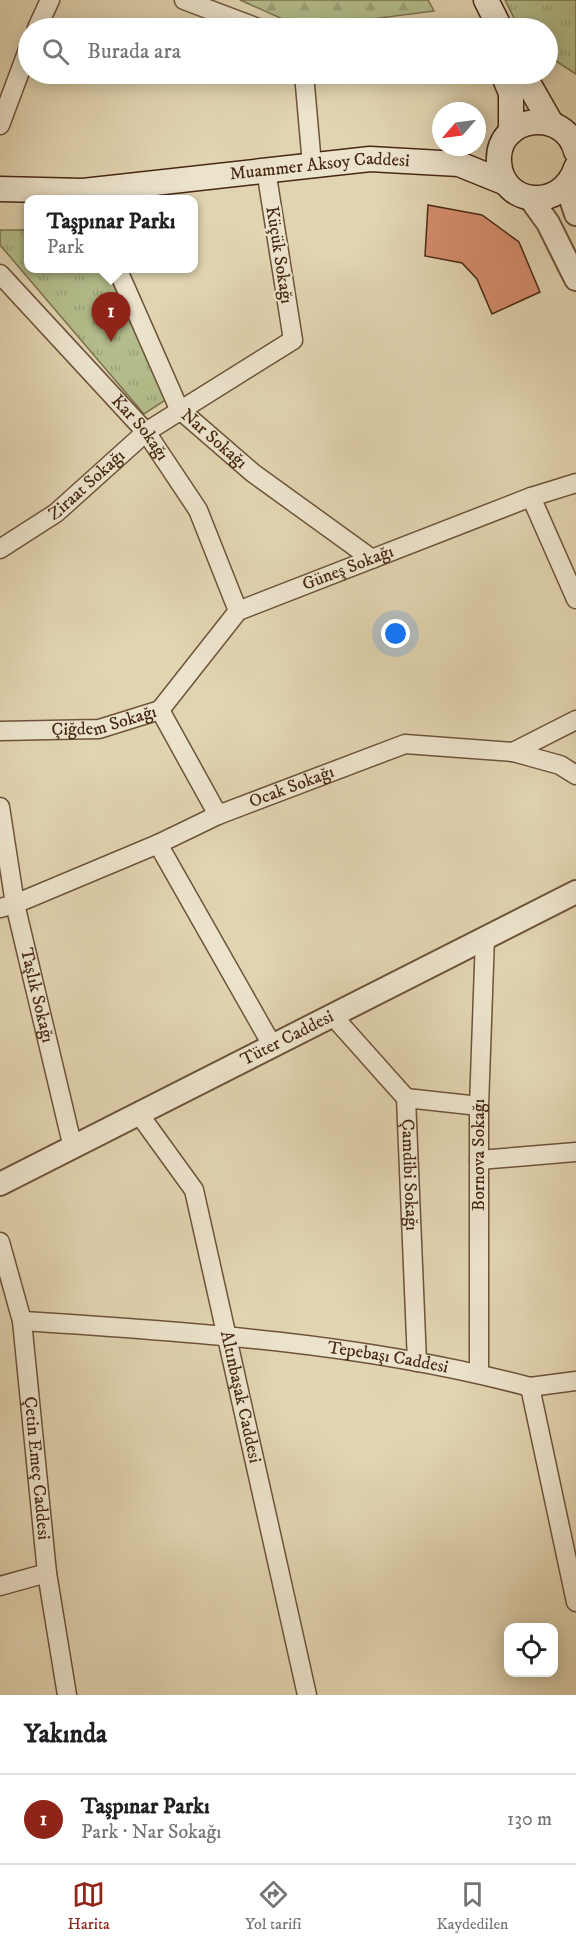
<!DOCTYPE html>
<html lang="tr">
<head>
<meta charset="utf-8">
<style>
	:root { --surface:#fff; --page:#f6f6f6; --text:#202124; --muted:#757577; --line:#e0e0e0; --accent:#8f2418 }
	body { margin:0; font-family:"IM FELL DW Pica",serif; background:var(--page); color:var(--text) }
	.controls { position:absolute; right:18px; bottom:18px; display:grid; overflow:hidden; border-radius:12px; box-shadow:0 3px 15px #0003 }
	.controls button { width:54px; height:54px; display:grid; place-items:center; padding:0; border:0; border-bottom:2px solid var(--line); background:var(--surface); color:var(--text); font:30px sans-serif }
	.compass { position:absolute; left:432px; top:102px; width:54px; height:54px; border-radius:50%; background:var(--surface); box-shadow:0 3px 15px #0003; rotate:242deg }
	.you { position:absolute; left:396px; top:634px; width:21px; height:21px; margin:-15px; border:4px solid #fff; border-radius:50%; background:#1a73e8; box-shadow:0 0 0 9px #1a73e833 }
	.badge { display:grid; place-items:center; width:39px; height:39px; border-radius:50%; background:var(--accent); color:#fff; font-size:20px; font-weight:700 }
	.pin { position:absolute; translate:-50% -50px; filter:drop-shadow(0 2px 3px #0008) }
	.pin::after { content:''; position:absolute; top:32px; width:21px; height:18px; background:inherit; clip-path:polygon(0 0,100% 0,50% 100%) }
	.popup { position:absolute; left:24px; top:195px; width:174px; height:78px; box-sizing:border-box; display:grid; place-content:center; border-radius:12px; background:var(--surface); filter:drop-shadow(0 2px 4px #0005); font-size:20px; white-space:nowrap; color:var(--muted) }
	.popup b { font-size:22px; color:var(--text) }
	.popup::after { content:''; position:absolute; left:50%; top:100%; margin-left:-12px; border:12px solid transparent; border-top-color:var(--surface) }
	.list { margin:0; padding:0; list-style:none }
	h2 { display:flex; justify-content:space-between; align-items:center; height:78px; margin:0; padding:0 24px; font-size:26px }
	h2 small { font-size:20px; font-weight:400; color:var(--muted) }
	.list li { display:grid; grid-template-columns:39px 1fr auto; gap:18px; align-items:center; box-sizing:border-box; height:90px; padding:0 24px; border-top:2px solid var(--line) }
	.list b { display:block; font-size:22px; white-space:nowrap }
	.list p { margin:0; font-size:20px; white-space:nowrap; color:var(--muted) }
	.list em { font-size:20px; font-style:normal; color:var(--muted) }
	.icon { flex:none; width:33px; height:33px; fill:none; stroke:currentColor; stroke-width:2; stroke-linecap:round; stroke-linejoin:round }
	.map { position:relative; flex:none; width:576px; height:1695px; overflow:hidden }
	.search { position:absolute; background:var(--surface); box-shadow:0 3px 15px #0003; left:18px; right:18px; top:18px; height:66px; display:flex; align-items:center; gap:15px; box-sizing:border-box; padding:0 21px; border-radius:33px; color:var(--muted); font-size:22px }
	.sheet { height:168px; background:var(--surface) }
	nav { display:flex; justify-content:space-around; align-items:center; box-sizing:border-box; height:84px; border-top:2px solid var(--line); background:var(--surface); font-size:16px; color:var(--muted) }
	nav a { display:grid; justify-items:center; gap:3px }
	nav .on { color:var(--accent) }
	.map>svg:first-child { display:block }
	.grass { fill:url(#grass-tufts); stroke:#7d724f; stroke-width:1.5 }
	.forest { fill:url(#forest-firs); stroke:#7d724f; stroke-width:1.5 }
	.building { fill:#d58c6c; stroke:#472813; stroke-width:1.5 }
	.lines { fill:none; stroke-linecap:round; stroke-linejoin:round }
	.minor-casing { stroke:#6e533a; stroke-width:21 }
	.tertiary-casing { stroke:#6e533a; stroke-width:26 }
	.secondary-casing { stroke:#472813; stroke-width:27 }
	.minor { stroke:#ece3cc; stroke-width:18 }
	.tertiary { stroke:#ece3cc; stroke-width:22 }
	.secondary { stroke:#ece3cc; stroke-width:24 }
	.labels { text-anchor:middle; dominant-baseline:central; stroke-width:4.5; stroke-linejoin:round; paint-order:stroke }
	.street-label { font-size:18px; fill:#472813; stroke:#ece3cc }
</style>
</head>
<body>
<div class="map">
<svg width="576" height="1695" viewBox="0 0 576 1695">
	<defs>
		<pattern id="grass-tufts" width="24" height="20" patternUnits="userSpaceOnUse" patternTransform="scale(1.5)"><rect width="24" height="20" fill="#b3bd8b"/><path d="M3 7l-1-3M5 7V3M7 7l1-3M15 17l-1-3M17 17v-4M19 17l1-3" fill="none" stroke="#9ba277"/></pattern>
		<pattern id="forest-firs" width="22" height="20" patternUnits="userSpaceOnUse" patternTransform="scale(1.5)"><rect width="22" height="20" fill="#b3bd8b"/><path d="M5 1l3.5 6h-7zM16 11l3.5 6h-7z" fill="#9ba277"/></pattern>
	</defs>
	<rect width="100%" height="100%" fill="#e1d4b0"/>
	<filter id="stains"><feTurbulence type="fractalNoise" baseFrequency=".00333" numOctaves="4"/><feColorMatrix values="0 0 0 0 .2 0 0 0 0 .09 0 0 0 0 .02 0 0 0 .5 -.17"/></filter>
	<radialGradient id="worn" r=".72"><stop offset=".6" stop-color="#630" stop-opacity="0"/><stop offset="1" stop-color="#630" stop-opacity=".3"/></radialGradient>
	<path class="grass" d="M505,0H576V74L548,56V28H519Z
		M0,230H28V268L106,269L167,399L144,414L0,245Z"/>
	<path class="forest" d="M240,0H428L434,11L303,28Z"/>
	<path class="building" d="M428,205L482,215L519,242L540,292L492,314L477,279L462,263L425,256Z"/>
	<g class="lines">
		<defs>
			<g id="minor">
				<path d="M184,0L258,28"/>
				<path d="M37,28L50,0"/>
				<path d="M304,74L312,165"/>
				<path d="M0,125L28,50"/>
				<path id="s1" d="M117,268L179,409L253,473L372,559"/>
				<path id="s2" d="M0,274L146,432L198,510L238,611"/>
				<path d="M531,497L576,599"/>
				<path id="s3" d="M0,549L56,513L146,432L293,340L266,170"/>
				<path id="s4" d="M160,710L238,611L531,497L576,483"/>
				<path id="s5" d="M0,731L99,729L160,710L218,815"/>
				<path d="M513,752L560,765L576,775"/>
				<path id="s6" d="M0,807L15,904L73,1148"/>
				<path d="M158,844L272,1045"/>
				<path id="s7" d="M0,908L15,904L158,844L218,815L405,744L513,752L576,720"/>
				<path id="s8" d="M332,1015L406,1098L417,1362"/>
				<path d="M406,1098L479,1106"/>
				<path id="s9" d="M139,1114L194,1190L307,1695"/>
				<path d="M479,1160L576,1152"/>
				<path id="s10" d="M0,1242L22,1321L47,1573L67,1695"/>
				<path id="s11" d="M22,1321C193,1332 365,1343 530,1387L576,1602"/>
				<path id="s12" d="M479,1373V1106L485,937"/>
				<path d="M530,1387L576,1381"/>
				<path d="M0,1586L47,1573"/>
			</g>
			<g id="tertiary">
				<path d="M567,187L576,214"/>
				<path d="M530,198L548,223L576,279"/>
				<path id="s13" d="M0,1184L576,892"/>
			</g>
			<g id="secondary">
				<path d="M486,0L500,28"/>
				<path d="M503,74L511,93V132"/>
				<path d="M523,74L551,123"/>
				<path d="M576,151C565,107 496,115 499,162C502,207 562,211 576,168"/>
				<path id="s14" d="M0,189L83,191L370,159L459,164L506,183"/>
			</g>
		</defs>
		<use href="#minor" class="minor-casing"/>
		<use href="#tertiary" class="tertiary-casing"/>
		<use href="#secondary" class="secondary-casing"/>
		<use href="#minor" class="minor"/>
		<use href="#tertiary" class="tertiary"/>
		<use href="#secondary" class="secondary"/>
	</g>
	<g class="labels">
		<g class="street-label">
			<text stroke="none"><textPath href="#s14" startOffset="321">Muammer Aksoy Caddesi</textPath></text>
			<text transform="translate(279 255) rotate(81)">Küçük Sokağı</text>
			<text stroke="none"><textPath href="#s2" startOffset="208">Kar Sokağı</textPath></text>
			<text stroke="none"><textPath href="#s1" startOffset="200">Nar Sokağı</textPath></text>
			<text stroke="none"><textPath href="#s3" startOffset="108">Ziraat Sokağı</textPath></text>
			<text stroke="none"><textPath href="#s4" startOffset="244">Güneş Sokağı</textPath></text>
			<text stroke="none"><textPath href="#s5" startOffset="105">Çiğdem Sokağı</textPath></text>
			<text stroke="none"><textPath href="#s7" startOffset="316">Ocak Sokağı</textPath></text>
			<text stroke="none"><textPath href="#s6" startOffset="192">Taşlık Sokağı</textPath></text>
			<text stroke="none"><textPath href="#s13" startOffset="322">Tüter Caddesi</textPath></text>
			<text stroke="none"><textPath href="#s12" startOffset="218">Bornova Sokağı</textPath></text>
			<text stroke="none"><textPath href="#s8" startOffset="188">Çamdibi Sokağı</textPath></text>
			<text stroke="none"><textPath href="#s11" startOffset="368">Tepebaşı Caddesi</textPath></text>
			<text stroke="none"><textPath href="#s9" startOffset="306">Altınbaşak Caddesi</textPath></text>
			<text stroke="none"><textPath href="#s10" startOffset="230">Çetin Emeç Caddesi</textPath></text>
		</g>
	</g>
	<rect width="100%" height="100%" filter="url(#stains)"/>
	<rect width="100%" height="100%" fill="url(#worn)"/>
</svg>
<div class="controls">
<button><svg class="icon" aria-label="locate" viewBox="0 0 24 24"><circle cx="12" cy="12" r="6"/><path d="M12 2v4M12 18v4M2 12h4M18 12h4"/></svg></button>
</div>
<svg class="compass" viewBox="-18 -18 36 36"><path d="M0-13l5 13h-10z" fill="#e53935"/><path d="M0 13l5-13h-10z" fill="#757577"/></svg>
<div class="you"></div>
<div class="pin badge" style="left:111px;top:342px">1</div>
<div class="popup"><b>Taşpınar Parkı</b>Park</div>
<div class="search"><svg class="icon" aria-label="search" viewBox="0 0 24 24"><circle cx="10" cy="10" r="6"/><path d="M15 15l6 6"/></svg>Burada ara</div>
</div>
<section class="sheet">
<h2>Yakında<small></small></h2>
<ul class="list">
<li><span class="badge">1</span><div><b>Taşpınar Parkı</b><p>Park · Nar Sokağı</p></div><em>130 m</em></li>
</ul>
</section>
<nav>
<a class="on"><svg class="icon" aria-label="map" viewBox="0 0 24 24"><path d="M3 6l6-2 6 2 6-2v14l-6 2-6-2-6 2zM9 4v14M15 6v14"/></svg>Harita</a>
<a><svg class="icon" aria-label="directions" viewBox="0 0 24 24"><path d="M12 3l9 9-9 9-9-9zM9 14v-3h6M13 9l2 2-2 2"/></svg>Yol tarifi</a>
<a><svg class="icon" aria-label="saved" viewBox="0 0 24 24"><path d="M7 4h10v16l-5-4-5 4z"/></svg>Kaydedilen</a>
</nav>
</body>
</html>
